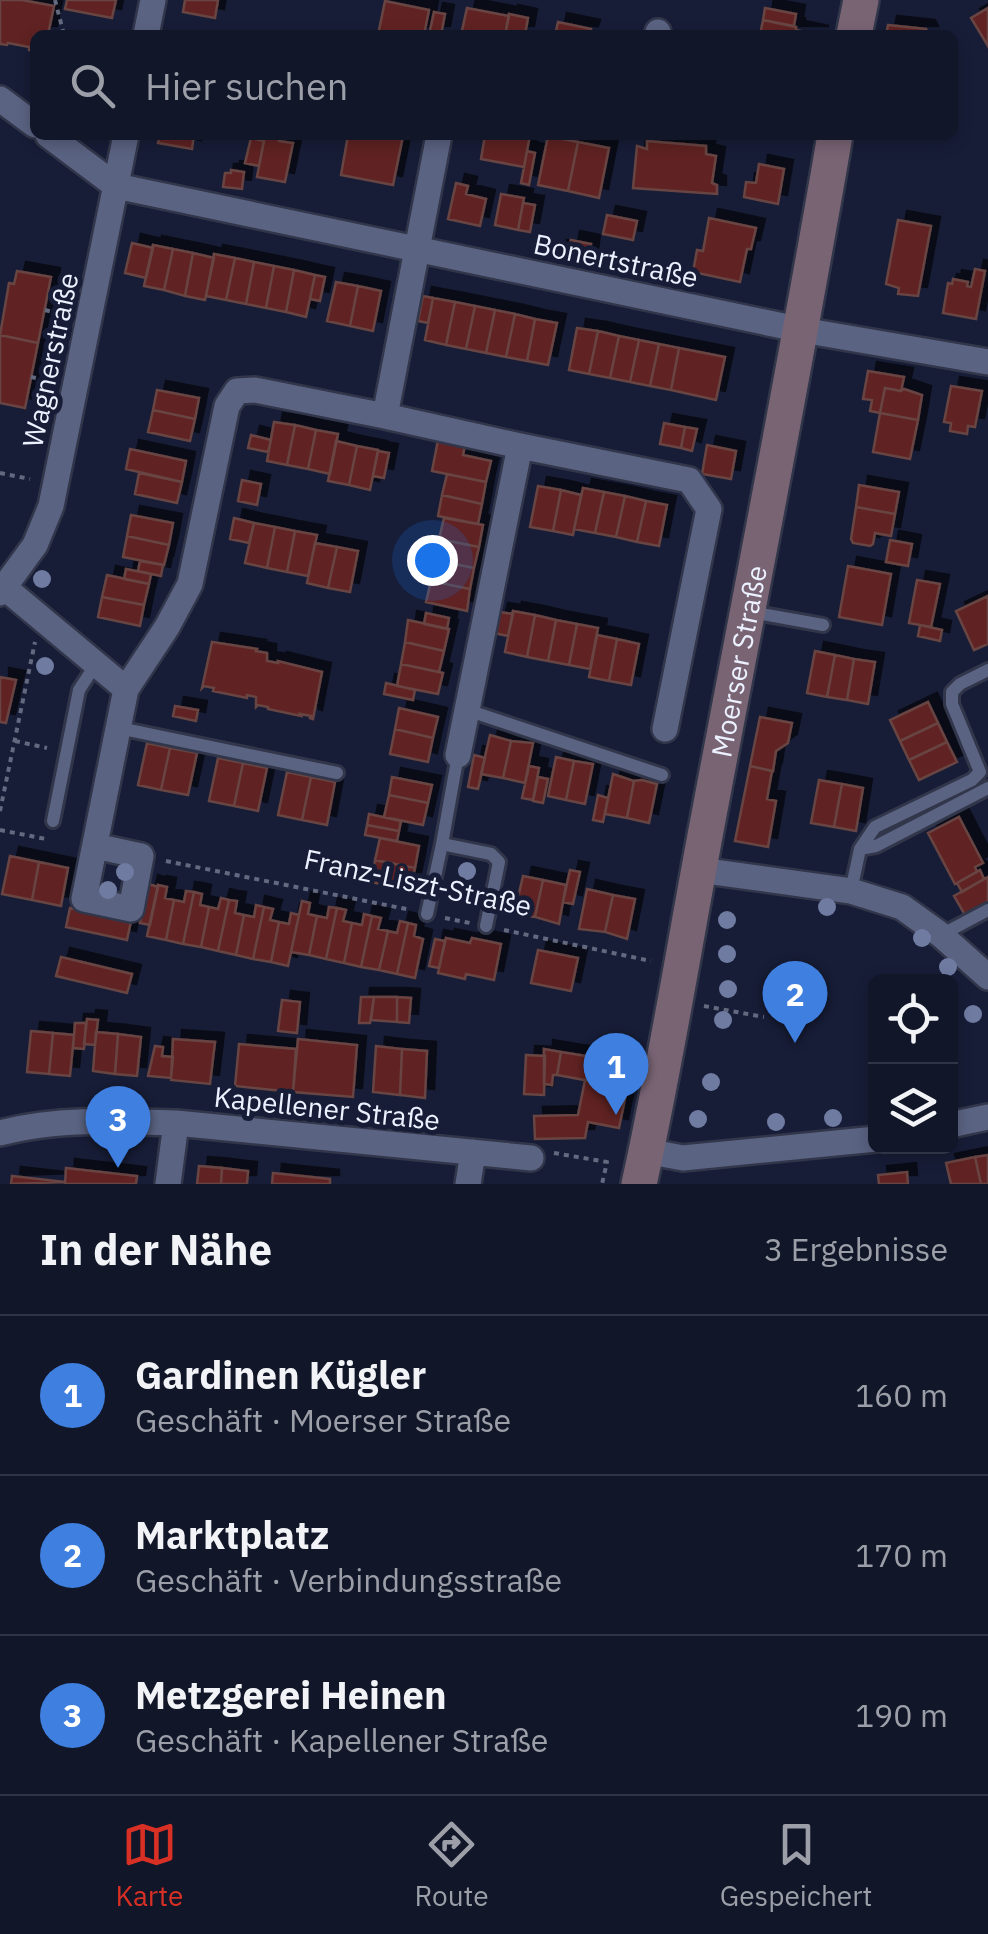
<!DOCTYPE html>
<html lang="de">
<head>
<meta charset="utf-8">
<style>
	:root { --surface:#111629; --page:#1e2335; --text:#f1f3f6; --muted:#9c9fa8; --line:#303546; --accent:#d93025 }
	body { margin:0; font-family:"IBM Plex Sans",sans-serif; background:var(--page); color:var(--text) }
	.controls { position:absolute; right:30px; bottom:30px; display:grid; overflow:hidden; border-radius:15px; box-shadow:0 5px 15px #0003 }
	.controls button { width:90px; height:90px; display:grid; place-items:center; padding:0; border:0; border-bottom:2px solid var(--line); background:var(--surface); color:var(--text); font:50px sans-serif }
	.you { position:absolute; left:432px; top:560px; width:35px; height:35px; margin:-25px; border:8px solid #fff; border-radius:50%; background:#1a73e8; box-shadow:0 0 0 15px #1a73e833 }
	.badge { display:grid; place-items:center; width:65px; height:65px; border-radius:50%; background:var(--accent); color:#fff; font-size:32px; font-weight:700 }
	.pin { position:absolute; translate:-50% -82px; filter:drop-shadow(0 2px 5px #0008) }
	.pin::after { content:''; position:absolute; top:52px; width:35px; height:30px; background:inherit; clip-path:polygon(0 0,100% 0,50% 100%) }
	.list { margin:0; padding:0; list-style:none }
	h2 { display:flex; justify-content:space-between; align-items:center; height:130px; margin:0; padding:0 40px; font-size:42px }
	h2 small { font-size:32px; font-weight:400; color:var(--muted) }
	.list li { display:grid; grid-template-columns:65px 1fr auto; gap:30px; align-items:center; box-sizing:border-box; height:160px; padding:0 40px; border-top:2px solid var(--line) }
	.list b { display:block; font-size:38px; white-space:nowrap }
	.list p { margin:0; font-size:32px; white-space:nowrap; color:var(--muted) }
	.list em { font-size:32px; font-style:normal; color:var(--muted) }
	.icon { flex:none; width:55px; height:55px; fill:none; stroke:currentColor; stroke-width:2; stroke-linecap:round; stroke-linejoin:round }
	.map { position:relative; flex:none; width:988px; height:1184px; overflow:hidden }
	.search { position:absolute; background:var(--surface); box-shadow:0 5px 15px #0003; left:30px; right:30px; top:30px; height:110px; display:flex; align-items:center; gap:25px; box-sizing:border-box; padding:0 35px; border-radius:15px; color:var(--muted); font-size:38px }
	.sheet { height:610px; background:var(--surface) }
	nav { display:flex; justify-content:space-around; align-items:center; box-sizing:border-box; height:140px; border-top:2px solid var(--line); background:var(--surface); font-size:28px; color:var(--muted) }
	nav a { display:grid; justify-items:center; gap:5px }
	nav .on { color:var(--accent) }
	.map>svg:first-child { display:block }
	.building { fill:#612423; stroke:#684442; stroke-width:2.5; filter:url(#shadow) }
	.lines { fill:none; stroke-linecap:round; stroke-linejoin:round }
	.lane-casing { stroke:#32364a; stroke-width:18 }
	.street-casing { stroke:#32364a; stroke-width:30 }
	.secondary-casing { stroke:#32364a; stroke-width:40 }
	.path { stroke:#63697f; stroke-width:4; stroke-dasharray:5 5; stroke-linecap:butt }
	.lane { stroke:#5a6382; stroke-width:12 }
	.street { stroke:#5a6382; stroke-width:25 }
	.secondary { stroke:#796474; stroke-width:35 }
	.tree { fill:#707ba2 }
	.labels { text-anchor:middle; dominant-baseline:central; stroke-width:10; stroke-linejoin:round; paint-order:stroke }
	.street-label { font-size:28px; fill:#ecf1ff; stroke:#171d37 }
</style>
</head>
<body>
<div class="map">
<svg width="988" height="1184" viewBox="0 0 988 1184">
	<defs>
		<filter id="shadow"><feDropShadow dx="9" dy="-9" stdDeviation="0" flood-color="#0009"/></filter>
	</defs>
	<rect width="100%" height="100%" fill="#171d37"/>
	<path class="building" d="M0,0H22L54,6L48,35H35V51L29,50V47L8,43L7,45L0,44Z
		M67,0H116L112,18L65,9Z
		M185,0H218L215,18L183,12Z
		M385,1L429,10L424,35H378Z
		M467,8L509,16L505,35H461Z
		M765,8L796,14L794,26L763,20Z
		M988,8V46L971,18Z
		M434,12L445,14L441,35H429Z
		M509,14L528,18L525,35H505Z
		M763,20L796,27V30L820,35H760Z
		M558,22L591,29L589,35H555Z
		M888,25L926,29L929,35H886Z
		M160,135H194L192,149L158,143Z
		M265,135H281L279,141L293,143L285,182L257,177Z
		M348,135L403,136L393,185L341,175Z
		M485,135H530L524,167L481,159Z
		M548,136L578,142L568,191L538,185Z
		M251,138L264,141L259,166L245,163Z
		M647,141L706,146V154L716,156L712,183L717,185V194L633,188L637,146L647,149Z
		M578,142L609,148L599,198L568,191Z
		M527,151L535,153L529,185L521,183Z
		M759,164L784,169L778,204L744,197L746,182L756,183Z
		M231,170L244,172L242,189L223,187L225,173H231Z
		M456,183L468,186L466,194L486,199L480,226L448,219Z
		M501,194L524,198L518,230L495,225Z
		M523,203L535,205L530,232L518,230Z
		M607,215L637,221L633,240L603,234Z
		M709,218L756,228L751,249H747L740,282L693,272L697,250L703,251Z
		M898,220L931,226L918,296L898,294L899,288L886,284Z
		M571,240L591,244L588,265L556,259L558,249L569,251Z
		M132,243L153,248L146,278L125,273Z
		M153,245L173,249L164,290L144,286Z
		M173,249L193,253L185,296L164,290Z
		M193,253L214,258L205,300L185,296Z
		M214,254L235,258L226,300L206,296Z
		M235,258L254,262L246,304L226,300Z
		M254,262L274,266L266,308L246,304Z
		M274,266L294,270L286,312L266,308Z
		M975,269L985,271L976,319L943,313L948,283L952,284L953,279L968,282L967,286L971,287Z
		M294,270L315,275L306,317L286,312Z
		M17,271L51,277L38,343L0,335L9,283L14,284Z
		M315,275L325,277L320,301L310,299Z
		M336,282L358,286L350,326L327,321Z
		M358,286L381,291L373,331L350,326Z
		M423,296L433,298L428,323L418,321Z
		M433,298L455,302L446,345L425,340Z
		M455,302L475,306L466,349L446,345Z
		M475,306L495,310L486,353L466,349Z
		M495,310L515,314L506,357L486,353Z
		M515,314L535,319L527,361L506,357Z
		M535,319L557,323L548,365L527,361Z
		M577,328L598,331L589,374L569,370Z
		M598,331L619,336L610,378L589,374Z
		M0,335L38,343L25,408L0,403Z
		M619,336L639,340L630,382L610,378Z
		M639,340L659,344L650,386L630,382Z
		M659,344L679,348L671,390L650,386Z
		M679,348L725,357L716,400L671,390Z
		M868,371L904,377L901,391L885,388L880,413L870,411L872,400L863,399Z
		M951,386L982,391L975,427L968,426L967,434L950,431L951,423L944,422Z
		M885,388L901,391L904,389L922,395L918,420L880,413Z
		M157,390L199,398L195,419L153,410Z
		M153,410L195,419L190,441L148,432Z
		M880,413L918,420L910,459L873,452Z
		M274,422L295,425L287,465L267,461Z
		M664,423L685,427L681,448L660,444Z
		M295,425L316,430L308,469L287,465Z
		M685,427L697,429L692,451L681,448Z
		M316,430L338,434L330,474L308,469Z
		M251,435L271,440L268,452L248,448Z
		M438,440L465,445L463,455L491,461L486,482L432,471Z
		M336,441L357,446L349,485L328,481Z
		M707,445L736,451L731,479L702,474Z
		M357,446L378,450L370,490L349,485Z
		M130,449L186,461L182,482L126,469Z
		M378,451L389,453L384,478L373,476Z
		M139,473L182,482L177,503L135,494Z
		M447,474L486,482L482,504L442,495Z
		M242,480L261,484L257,505L238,501Z
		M859,485L899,492L895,514L856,507Z
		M538,486L561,490L553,531L530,527Z
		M583,488L604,492L595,533L574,529Z
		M561,490L581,495L573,535L553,531Z
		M604,492L625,496L616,537L595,533Z
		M442,495L482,504L478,524L438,516Z
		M625,496L646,501L637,542L616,537Z
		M646,501L667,505L659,546L637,542Z
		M856,507L895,514L891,536L875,533L873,544L870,546L853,543L851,539Z
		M131,515L173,523L169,545L127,536Z
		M234,518L254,523L249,543L230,539Z
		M444,518L483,525L479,547L439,539Z
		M254,523L275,527L267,568L245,563Z
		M275,527L295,531L287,572L267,568Z
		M295,531L317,535L308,576L287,572Z
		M127,536L169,545L164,565L123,557Z
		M439,539L479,547L474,568L435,560Z
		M890,540L912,544L908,566L886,562Z
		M315,543L337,547L328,588L307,583Z
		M337,547L358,551L350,592L328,588Z
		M435,560L474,568L470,589L431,581Z
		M140,561L163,565L161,576L138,571Z
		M848,566L891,574L882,625L839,617Z
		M126,569L151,574L149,584L124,579Z
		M107,575L149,584L144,605L102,597Z
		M917,580L940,584L931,627L909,623Z
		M431,581L470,589L467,611L426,602Z
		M988,596V644L974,650L956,611Z
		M102,597L144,605L140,626L98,617Z
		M513,611L535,615L527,657L505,652Z
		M499,612L513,614L508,636L494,633Z
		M426,613L449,618L447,629L424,624Z
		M535,615L556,620L548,661L527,657Z
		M408,620L449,629L444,651L405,642Z
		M556,620L577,624L569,665L548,661Z
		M577,624L598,628L590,669L569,665Z
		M920,625L942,630L940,641L918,636Z
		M597,635L617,639L609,681L589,677Z
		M617,639L639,644L631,685L609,681Z
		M212,642L257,649L256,651L267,653V661L278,663V661L322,672L313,719L310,718L311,716L300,714L301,716L268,709V707L258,705L256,707V697L247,695V698L213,691L214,688L204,686L202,688Z
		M405,642L444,651L439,672L401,664Z
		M815,651L835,655L827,697L807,693Z
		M835,655L854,659L847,700L827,697Z
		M854,659L875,662L868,704L847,700Z
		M401,664L443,673L438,694L397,686Z
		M0,677L16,680L6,723L0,722Z
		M386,683L415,690L413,700L384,694Z
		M928,702L938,723L900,741L890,720Z
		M175,706L198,710L196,721L173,716Z
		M399,708L438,717L433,738L395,729Z
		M760,717L792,723L788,743L776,751L773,771L750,766Z
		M938,723L947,742L909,760L900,741Z
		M395,729L433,738L428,762L390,754Z
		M490,735L511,741L503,778L481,774Z
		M511,741L533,743L525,783L503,778Z
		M947,742L957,762L919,780L909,760Z
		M147,743L170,748L161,790L138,785Z
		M170,748L197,753L188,795L161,790Z
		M474,755L485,758L478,789L468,787Z
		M556,757L574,761L566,800L548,796Z
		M218,758L243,763L234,806L209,801Z
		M574,761L593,764L585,804L566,800Z
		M243,763L267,768L258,811L234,806Z
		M529,766L539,768L533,800L522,798Z
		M750,766L772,771L767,799L776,801L768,847L735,841Z
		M287,772L311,777L302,820L278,815Z
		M613,774L634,781L627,818L605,814Z
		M311,777L335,782L327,825L302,820Z
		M392,777L432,785L428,803L389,795Z
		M538,777L548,779L543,803L533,801Z
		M642,780L657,784L649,823L627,818L634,781Z
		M819,780L842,784L834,827L811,823Z
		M842,784L863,788L856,831L834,827Z
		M389,795L428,803L423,825L384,817Z
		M598,795L608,798L603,822L593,820Z
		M369,814L401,821L399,831L367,825Z
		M959,817L983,863L975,867L977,872L955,884L928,833Z
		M367,825L399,831L397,841L365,835Z
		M380,838L419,846L415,868L375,860Z
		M10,856L39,862L32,900L2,894Z
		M375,860L415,868L410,890L371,882Z
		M39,862L68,868L61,906L32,900Z
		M570,870L580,872L573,904L563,902Z
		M980,870L984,879L962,892L957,883Z
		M523,876L543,880L535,917L514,915Z
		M988,877V903L965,915L954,896Z
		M543,880L566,885L559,924L535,917Z
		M149,884L158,887L150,925L140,923Z
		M158,885L167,887L165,898L174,900L166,940L147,936Z
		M587,889L613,895L605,932L579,929Z
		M186,891L194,892L183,944L166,940L174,900L184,902Z
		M194,892L202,894L200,905L209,907L201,947L183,944Z
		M613,895L635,899L627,939L605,932Z
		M221,898L229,900L218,951L201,947L209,907L218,909Z
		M229,900L237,901L235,913L244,915L236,955L218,951Z
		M302,901L310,903L308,914L317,916L309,955L291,952Z
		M256,905L264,907L253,959L236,955L244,915L254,917Z
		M264,907L273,909L270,920L279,922L271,962L253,959Z
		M329,907L337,908L326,959L309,955L317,916L327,918Z
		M70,908L131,921L127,940L66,927Z
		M337,908L346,910L343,921L352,923L344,963L326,959Z
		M291,913L299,915L288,966L271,962L279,922L289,924Z
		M364,914L372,916L361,967L344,963L352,923L362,925Z
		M372,916L381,918L378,929L388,931L379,970L361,967Z
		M400,921L408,923L397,974L379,970L388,931L397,933Z
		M408,923L416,925L414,936L423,939L415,978L397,974Z
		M446,938L470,943L472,938L501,944L494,980L466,974L465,979L438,973Z
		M435,939L445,941L439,968L429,966Z
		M538,950L578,958L571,991L531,983Z
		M61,957L132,974L127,993L56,976Z
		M361,997H374L370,1023H359Z
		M374,997H397V1022L371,1020Z
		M397,997L411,998L409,1023L397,1022Z
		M282,1000L300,1002L297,1033L278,1031Z
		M87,1019L98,1020L95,1045L84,1044Z
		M75,1023H86L84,1049L73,1048Z
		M31,1031L53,1033L49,1074L27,1072Z
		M96,1032L118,1034L115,1074L93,1071Z
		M53,1033L74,1035L70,1076L49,1074Z
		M118,1034L141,1037L137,1076L115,1074Z
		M173,1039L215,1042L210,1084L171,1080Z
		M298,1039L357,1045L353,1097L293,1092Z
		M239,1044L296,1049L293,1092L235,1086Z
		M155,1046L163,1047L162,1056L173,1057L171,1078L148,1076Z
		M376,1046L402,1049L400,1095L373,1092Z
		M402,1049L427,1051L425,1098L400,1095Z
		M544,1049L561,1052L557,1075H553L552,1085L544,1084Z
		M561,1052L599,1058L595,1082L557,1075Z
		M526,1055L545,1056L544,1095L524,1094Z
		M599,1058L622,1062L619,1082L628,1084L619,1128L588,1122L585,1138L535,1139L534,1116L578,1115L585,1080L595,1082Z
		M988,1155V1184H981L975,1157Z
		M975,1157L981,1184H951L946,1163Z
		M199,1166L222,1168L221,1184H197Z
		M66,1168L137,1176L136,1184H65Z
		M222,1168L248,1171L247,1184H221Z
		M907,1172L908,1184H879L878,1175Z
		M273,1173L330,1179V1184H272Z
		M12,1176L65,1182L11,1184Z"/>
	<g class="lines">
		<defs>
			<path id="lane" d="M751,612L823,625
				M467,710L662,775
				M119,728L337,773
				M458,755L442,844L491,854L499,862L486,926
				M53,821L79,690L96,664
				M860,849L876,846L988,788
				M851,891L860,849L875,827L972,780L980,772L952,704V692L960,684L988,670
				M427,914L442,844
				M941,935L988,910"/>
			<path id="street" d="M146,35L153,0
				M658,35V32
				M0,99L35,125
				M48,135L116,186L802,330L988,362
				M385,416L520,446L689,480L709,509L665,729
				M5,588L126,689L84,899L131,909L141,856L95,846
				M0,593L35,545L51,506L126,135
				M126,689L167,627L190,584L227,406L237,391L255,390L385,416L439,135
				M458,755L520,446
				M699,870L851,891L902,907L941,935L988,977
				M950,1125L988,1117
				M0,1133C56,1118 118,1121 176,1123L531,1158
				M646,1151L683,1158L876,1139
				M168,1184L176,1123
				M468,1184L473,1152"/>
			<g id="secondary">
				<path d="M854,35L861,0"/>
				<path id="s1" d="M639,1184C666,1063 685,941 708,820C751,591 796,364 835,135"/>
			</g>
		</defs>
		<use href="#lane" class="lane-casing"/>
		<use href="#street" class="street-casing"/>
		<use href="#secondary" class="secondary-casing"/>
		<path class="path" d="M55,0L64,35
			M45,310L64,315
			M31,377L51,381
			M0,473L30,479
			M15,741L47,748
			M0,811L35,642
			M0,830L46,839
			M166,861L411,910
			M445,918L470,923
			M504,930L651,961
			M704,1006L764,1017
			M554,1153L607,1162L602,1184"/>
		<use href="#lane" class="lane"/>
		<use href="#street" class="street"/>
		<use href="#secondary" class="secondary"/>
	</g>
	<g class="tree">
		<circle cx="42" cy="579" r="9"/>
		<circle cx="45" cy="666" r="9"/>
		<circle cx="467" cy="871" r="9"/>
		<circle cx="125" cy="872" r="9"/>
		<circle cx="108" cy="890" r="9"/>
		<circle cx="462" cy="891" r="9"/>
		<circle cx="827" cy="907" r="9"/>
		<circle cx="727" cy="920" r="9"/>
		<circle cx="922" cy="938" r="9"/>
		<circle cx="727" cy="954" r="9"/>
		<circle cx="948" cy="967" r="9"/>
		<circle cx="728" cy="989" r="9"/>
		<circle cx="973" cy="1014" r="9"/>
		<circle cx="723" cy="1020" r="9"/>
		<circle cx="711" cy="1082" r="9"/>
		<circle cx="833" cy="1118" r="9"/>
		<circle cx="698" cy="1119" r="9"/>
		<circle cx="776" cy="1122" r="9"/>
	</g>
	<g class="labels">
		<g class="street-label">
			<text transform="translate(616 260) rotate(12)">Bonertstraße</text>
			<text transform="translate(50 360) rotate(-78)">Wagnerstraße</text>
			<text stroke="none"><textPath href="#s1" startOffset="532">Moerser Straße</textPath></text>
			<text transform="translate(418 882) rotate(12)">Franz-Liszt-Straße</text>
			<text transform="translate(327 1108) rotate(6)">Kapellener Straße</text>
		</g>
	</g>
</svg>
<div class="controls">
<button><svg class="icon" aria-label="locate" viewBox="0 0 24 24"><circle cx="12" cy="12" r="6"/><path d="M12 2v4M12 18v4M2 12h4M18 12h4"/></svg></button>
<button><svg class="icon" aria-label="layers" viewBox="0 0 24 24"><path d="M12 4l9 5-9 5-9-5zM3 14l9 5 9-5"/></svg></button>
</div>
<div class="you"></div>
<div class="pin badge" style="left:616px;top:1115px;background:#3f7fe0">1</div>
<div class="pin badge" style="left:795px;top:1043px;background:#3f7fe0">2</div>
<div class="pin badge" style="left:118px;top:1168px;background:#3f7fe0">3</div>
<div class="search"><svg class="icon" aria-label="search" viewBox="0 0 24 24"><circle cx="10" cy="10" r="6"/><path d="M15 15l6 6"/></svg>Hier suchen</div>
</div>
<section class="sheet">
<h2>In der Nähe<small>3 Ergebnisse</small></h2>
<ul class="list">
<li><span class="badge" style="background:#3f7fe0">1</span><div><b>Gardinen Kügler</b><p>Geschäft · Moerser Straße</p></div><em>160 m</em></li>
<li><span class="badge" style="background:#3f7fe0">2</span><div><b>Marktplatz</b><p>Geschäft · Verbindungsstraße</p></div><em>170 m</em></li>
<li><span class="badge" style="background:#3f7fe0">3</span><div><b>Metzgerei Heinen</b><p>Geschäft · Kapellener Straße</p></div><em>190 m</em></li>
</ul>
</section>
<nav>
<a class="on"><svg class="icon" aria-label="map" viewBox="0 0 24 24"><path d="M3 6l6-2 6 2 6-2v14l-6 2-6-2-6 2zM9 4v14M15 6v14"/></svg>Karte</a>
<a><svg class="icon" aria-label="directions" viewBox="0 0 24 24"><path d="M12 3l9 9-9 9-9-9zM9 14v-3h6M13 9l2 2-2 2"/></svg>Route</a>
<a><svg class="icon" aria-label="saved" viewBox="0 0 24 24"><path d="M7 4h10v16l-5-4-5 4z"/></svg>Gespeichert</a>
</nav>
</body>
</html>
